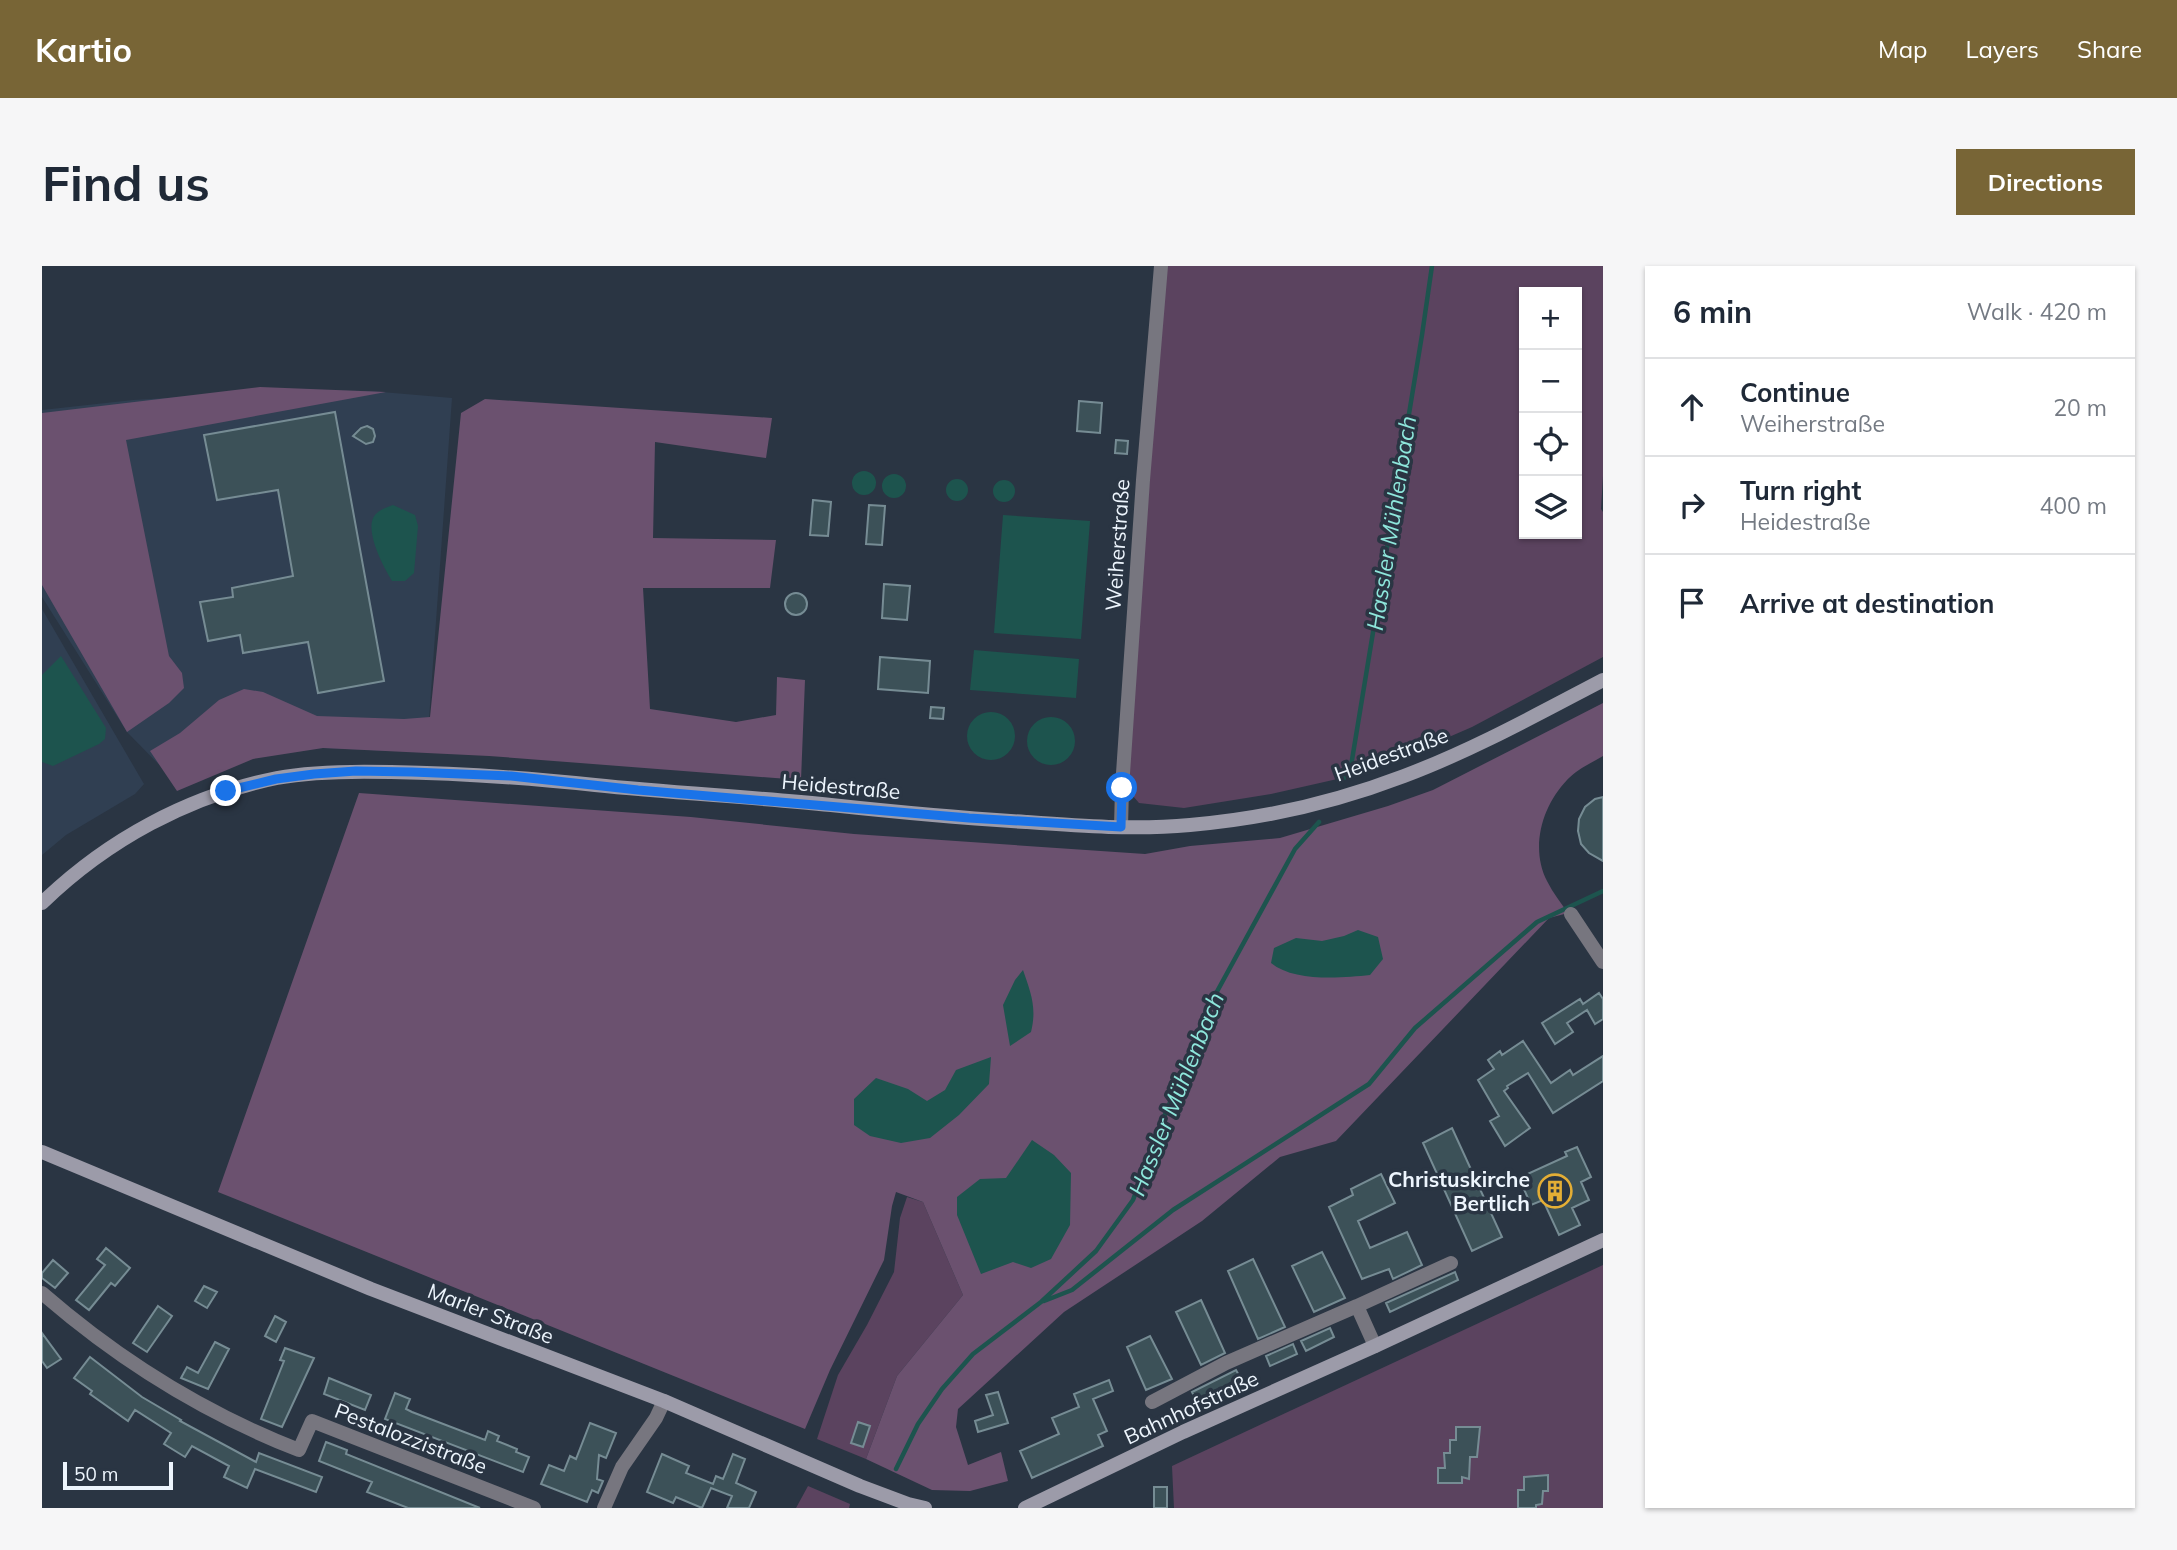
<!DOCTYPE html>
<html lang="en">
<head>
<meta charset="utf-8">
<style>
	:root { --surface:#fff; --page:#f6f6f7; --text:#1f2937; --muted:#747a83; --line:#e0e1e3; --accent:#786536 }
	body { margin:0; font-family:Mulish,sans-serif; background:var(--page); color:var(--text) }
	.controls { position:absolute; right:21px; top:21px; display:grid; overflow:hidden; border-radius:0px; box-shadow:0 2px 5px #0004 }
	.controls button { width:63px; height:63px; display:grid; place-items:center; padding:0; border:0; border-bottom:2px solid var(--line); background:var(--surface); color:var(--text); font:35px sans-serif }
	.scale { position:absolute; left:21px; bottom:18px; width:110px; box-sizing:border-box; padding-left:7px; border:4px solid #edf5fd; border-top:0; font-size:19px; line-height:24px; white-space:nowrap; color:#edf5fd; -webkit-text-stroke:5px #2a3543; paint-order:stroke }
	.stop { position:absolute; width:21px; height:21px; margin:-16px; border:5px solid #1a73e8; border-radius:50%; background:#fff }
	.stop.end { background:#1a73e8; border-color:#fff; box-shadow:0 2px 7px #0008 }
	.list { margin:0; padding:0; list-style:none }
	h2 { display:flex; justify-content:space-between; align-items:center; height:91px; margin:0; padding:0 28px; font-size:30px }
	h2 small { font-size:23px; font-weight:400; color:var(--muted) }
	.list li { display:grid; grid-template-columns:46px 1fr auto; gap:21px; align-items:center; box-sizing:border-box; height:98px; padding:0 28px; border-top:2px solid var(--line) }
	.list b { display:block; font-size:26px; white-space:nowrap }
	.list p { margin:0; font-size:23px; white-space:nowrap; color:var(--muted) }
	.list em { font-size:23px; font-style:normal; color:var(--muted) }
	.icon { flex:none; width:38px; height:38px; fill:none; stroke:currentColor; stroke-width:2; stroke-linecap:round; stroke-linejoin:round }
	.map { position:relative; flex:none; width:1561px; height:1242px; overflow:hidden; border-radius:0px }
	header { display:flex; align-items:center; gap:42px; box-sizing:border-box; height:98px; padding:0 35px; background:var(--accent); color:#fff }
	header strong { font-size:33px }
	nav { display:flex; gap:38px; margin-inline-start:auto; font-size:24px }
	.intro { display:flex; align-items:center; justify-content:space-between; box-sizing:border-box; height:168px; padding:0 42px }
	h1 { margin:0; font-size:49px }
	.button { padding:18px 32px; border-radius:0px; background:var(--accent); color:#fff; font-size:24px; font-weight:700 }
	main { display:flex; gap:42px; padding:0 42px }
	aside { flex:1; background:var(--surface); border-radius:0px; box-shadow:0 2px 5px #0004 }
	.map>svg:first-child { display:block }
	.built { fill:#303f52 }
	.green { fill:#5b435f; fill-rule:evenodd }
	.forest { fill:#6b516f }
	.water { fill:#1d544e }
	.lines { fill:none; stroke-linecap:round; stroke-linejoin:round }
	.stream { stroke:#1d544e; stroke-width:4.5 }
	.building { fill:#3c5158; stroke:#768c94; stroke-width:2 }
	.street { stroke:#77767f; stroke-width:14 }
	.secondary { stroke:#9c9ba9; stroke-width:14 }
	.route { stroke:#1a73e8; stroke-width:9 }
	.labels { text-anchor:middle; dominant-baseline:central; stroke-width:7; stroke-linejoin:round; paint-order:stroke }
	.street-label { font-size:21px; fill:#edf5fd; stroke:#2a3543 }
	.poi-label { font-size:21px; font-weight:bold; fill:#edf5fd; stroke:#2a3543; text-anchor:end }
	.water-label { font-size:23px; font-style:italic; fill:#8ee7dc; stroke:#2a3543 }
</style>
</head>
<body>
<header>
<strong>Kartio</strong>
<nav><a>Map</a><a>Layers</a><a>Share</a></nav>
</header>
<div class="intro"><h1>Find us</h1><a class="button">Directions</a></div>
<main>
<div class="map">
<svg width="1561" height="1242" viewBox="0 0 1561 1242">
	<rect width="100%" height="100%" fill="#2a3543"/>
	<path class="built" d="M258,124L328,125L410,132L385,481L347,485L281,482L209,489L135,517L85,466L0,331V144L91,134Z
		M0,343L102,518L93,528L24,569L0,589Z"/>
	<path class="green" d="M1123,0H1561V210L1559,243L1561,246V391L1430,461L1338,501L1291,514L1229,528L1142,542L1097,537L1085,523ZM1482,26H1535V268H1482Z
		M865,931L881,936L921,1029L855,1110L824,1193L775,1173L796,1109L825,1059L852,1006L858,952Z
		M1561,999V1242H1132L1130,1200Z
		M766,1220L808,1238L807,1242H754Z"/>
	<path class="forest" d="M218,121L344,126L84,174L127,390L140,407L142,422L127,437L85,466L0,319V147Z
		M443,133L730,152L724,192L613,176L611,272L734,274L728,322H601L608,443L694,456L734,449L735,411L763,414L759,514L447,490L281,482L211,493L135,525L108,485L138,467L177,434L202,423L221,426L275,450L362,453L388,451L419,147Z
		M1561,437V490C1549,497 1534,504 1525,514C1500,540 1488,582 1505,615C1511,627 1519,637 1526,647L1507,652L1294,875L1238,891L1160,955L1022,1046L916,1143L914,1161L926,1199L959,1186L966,1215L928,1225L890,1224L824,1193L855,1110L921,1029L881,936L854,926L850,940L842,994L788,1104L763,1163L176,926L317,527L649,551L812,568L1103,588L1148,580L1238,572L1346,540L1391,524Z"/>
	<path class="water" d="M810 217a12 12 0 1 1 24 0a12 12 0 1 1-24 0Z
		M840 220a12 12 0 1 1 24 0a12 12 0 1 1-24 0Z
		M904 224a11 11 0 1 1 22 0a11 11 0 1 1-22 0Z
		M951 225a11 11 0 1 1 22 0a11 11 0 1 1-22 0Z
		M351,239L373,249L376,260L372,307L363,315H350C342,302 319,260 335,247C339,243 346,241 351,239Z
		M961,249L1048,255L1039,373L952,367Z
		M932,384L1037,393L1034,432L928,424Z
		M19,390L64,462L63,473L57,478L11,500L0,496V409Z
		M925 470a24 24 0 1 1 48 0a24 24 0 1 1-48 0Z
		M985 475a24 24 0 1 1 48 0a24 24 0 1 1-48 0Z
		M1316,664L1336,671L1341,693L1328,709C1299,712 1252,716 1229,697L1232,682L1254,672L1280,675L1302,670Z
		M981,704C989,727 995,742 989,766L968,780L961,739L973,714Z
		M949,791L947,818L917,849L888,872L859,877L828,870L812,859V833L834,812L866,823L885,835L903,824L914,804Z
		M990,874L1012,889L1029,907L1028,959L1009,993L989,1002L971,996L939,1008L915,949V931L938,913L964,912Z"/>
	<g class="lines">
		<path class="stream" d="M1302,512L1309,500L1380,69L1390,0
			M1002,1035L1030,1024L1131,944L1327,818L1373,762L1495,656L1561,625
			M854,1203L876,1158L900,1123L931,1088L999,1036L1054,985L1091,934L1116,866L1166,742L1253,583L1277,556"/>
	</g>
	<path class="building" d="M1037,135L1060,137L1058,167L1035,165Z
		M293,146L342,415L276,427L266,376L201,387L198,369L166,375L158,336L191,331L190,322L251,310L236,224L175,234L162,169Z
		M325,160L331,163L333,170L331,176L324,178L311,170L319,162Z
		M1074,174L1086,175L1085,188L1073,187Z
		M771,234L789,236L786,270L768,269Z
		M827,239L843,240L840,279L824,278Z
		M842,318L868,320L865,354L840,352Z
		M743 338a11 11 0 1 1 22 0a11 11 0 1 1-22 0Z
		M838,391L888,395L886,427L836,423Z
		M889,441L902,442L901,453L888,452Z
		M1561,531V595L1547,587L1539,578L1536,565L1537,553L1543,541L1553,533Z
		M1557,727L1561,733V753L1553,758L1545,744L1525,757L1531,766L1513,778L1500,757L1538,733L1541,738Z
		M1481,775L1509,817L1528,804L1531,809L1561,790V815L1511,847L1486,807L1465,820L1466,822L1462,825L1488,862L1463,880L1448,855L1457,850L1436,814L1452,803L1446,794L1458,785L1460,789Z
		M1410,862L1460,971L1430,985L1381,877Z
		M1535,881L1549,911L1539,916L1547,934L1530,942L1538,959L1517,969L1501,934L1489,939L1477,912L1525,890L1523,886Z
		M1339,908L1353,937L1316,955L1328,982L1365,966L1380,999L1351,1013L1347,1003L1320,1013L1287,941L1311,929L1309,923Z
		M64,982L88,1002L73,1020L69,1017L47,1044L34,1034L63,999L55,993Z
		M1280,986L1303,1032L1272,1046L1250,1000Z
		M1211,993L1243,1061L1216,1073L1186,1005Z
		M11,994L26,1007L13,1022L0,1012V1007Z
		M1413,1006L1416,1014L1348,1046L1344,1037Z
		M162,1020L175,1026L165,1042L153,1035Z
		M1159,1034L1183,1087L1159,1099L1134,1046Z
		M116,1040L130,1050L105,1086L91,1077Z
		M233,1050L244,1056L234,1076L223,1070Z
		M1288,1062L1292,1071L1264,1085L1259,1075Z
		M0,1067L19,1093L5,1102L0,1095Z
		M1108,1070L1130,1113L1104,1124L1085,1081Z
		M173,1076L187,1083L166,1123L139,1112L145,1101L156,1107Z
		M1251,1078L1255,1088L1228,1100L1224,1090Z
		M243,1082L272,1092L240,1161L219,1153L242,1095L238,1094Z
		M48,1091L100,1131L139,1154L138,1155L214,1196L217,1187L280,1211L274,1226L213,1203L205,1222L182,1211L187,1200L150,1180L143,1191L122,1178L129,1167L93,1144L86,1155L48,1128L50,1125L32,1112Z
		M1194,1104L1200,1115L1155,1136L1150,1126Z
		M287,1112L329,1129L323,1144L282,1128Z
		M1067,1114L1071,1125L1051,1133L1065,1165L1056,1169L1061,1180L990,1212L978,1185L1017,1168L1010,1152L1037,1141L1032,1128Z
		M956,1126L966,1157L936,1166L933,1155L951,1149L944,1129Z
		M353,1127L368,1133L364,1143L370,1146L443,1174L446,1165L457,1170L455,1175L475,1183L474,1186L487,1191L481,1206L343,1153Z
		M816,1156L828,1160L821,1181L809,1177Z
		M548,1157L574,1167L564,1192L557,1189L555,1213L561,1215L556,1227L550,1224L545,1236L499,1218L507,1199L522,1205L528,1190L534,1193Z
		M1414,1161H1438L1435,1191H1428L1427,1213L1420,1211V1217H1396V1202H1403L1402,1187H1408V1174H1414Z
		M284,1176L305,1184L304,1188L438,1242H366L325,1226L330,1216L277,1195Z
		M620,1188L647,1200L644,1207L671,1218L674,1210L681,1213L691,1188L703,1193L694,1217L714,1226L707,1242H685L690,1230L669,1222L660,1242L634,1231L631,1237L605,1226Z
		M1506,1209V1225H1501L1500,1238L1494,1239V1242H1476V1224H1482V1211Z
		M1112,1221H1125V1242H1112Z"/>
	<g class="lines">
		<path class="street" d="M1079,561L1080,522L1101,214L1119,0
			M1529,648L1561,696
			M0,1027C77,1094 162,1147 257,1184L270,1155L492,1242
			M1333,1080L1315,1040L1409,997
			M1110,1136L1184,1097L1315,1040
			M562,1242L580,1201L614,1152L622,1135"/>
		<path class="secondary" d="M0,637C65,574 146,530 235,512C272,505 311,505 349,506C417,507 485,512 553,519C631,527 710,531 789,539C854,546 919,552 984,556C1039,560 1093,564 1148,559C1220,553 1294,536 1362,510C1431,484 1496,448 1561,414
			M0,886L329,1023L622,1135L818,1220L866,1238L883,1242
			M983,1242L1141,1166L1333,1080L1561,974"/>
	</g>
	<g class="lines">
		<path class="route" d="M184,525L234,513L272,508L314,505L370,506L469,510L596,524L927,552L1079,561L1080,522"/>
	</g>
	<defs>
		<symbol id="building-ring" viewBox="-11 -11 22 22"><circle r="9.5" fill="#2a3543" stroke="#e4ae35" stroke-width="1.5"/><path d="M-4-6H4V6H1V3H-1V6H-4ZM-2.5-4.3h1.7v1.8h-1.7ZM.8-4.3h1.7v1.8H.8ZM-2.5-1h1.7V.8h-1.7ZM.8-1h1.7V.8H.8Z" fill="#e4ae35"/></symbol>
	</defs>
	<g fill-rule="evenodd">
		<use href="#building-ring" x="1494" y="906" width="38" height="38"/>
	</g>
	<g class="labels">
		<g class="street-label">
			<text transform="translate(1075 279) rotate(-86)">Weiherstraße</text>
			<text transform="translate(1349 488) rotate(-20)">Heidestraße</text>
			<text transform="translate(799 520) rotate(5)">Heidestraße</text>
			<text transform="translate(449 1047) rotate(21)">Marler Straße</text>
			<text transform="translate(1149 1141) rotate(-25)">Bahnhofstraße</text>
			<text transform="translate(369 1172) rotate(21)">Pestalozzistraße</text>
		</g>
		<g class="poi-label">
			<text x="1488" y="913">Christuskirche<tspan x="1488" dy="24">Bertlich</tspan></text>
		</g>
		<g class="water-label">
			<text transform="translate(1349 257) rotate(-81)">Hassler Mühlenbach</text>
			<text transform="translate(1134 828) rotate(-68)">Hassler Mühlenbach</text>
		</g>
	</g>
</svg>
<div class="controls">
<button>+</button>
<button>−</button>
<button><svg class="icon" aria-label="locate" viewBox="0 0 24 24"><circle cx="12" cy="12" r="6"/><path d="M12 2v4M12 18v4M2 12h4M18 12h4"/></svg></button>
<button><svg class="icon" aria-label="layers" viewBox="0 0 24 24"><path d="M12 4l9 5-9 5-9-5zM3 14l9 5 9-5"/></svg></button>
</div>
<div class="scale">50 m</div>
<div class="stop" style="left:1080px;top:522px"></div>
<div class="stop end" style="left:184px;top:525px"></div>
</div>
<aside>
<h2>6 min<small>Walk · 420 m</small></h2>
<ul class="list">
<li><svg class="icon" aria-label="ahead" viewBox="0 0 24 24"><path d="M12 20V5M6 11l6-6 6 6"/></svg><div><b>Continue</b><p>Weiherstraße</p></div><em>20 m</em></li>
<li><svg class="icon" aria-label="right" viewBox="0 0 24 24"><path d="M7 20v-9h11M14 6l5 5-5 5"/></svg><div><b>Turn right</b><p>Heidestraße</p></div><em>400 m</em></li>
<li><svg class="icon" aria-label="arrive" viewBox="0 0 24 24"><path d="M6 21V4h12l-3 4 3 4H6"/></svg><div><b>Arrive at destination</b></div></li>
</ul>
</aside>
</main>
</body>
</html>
